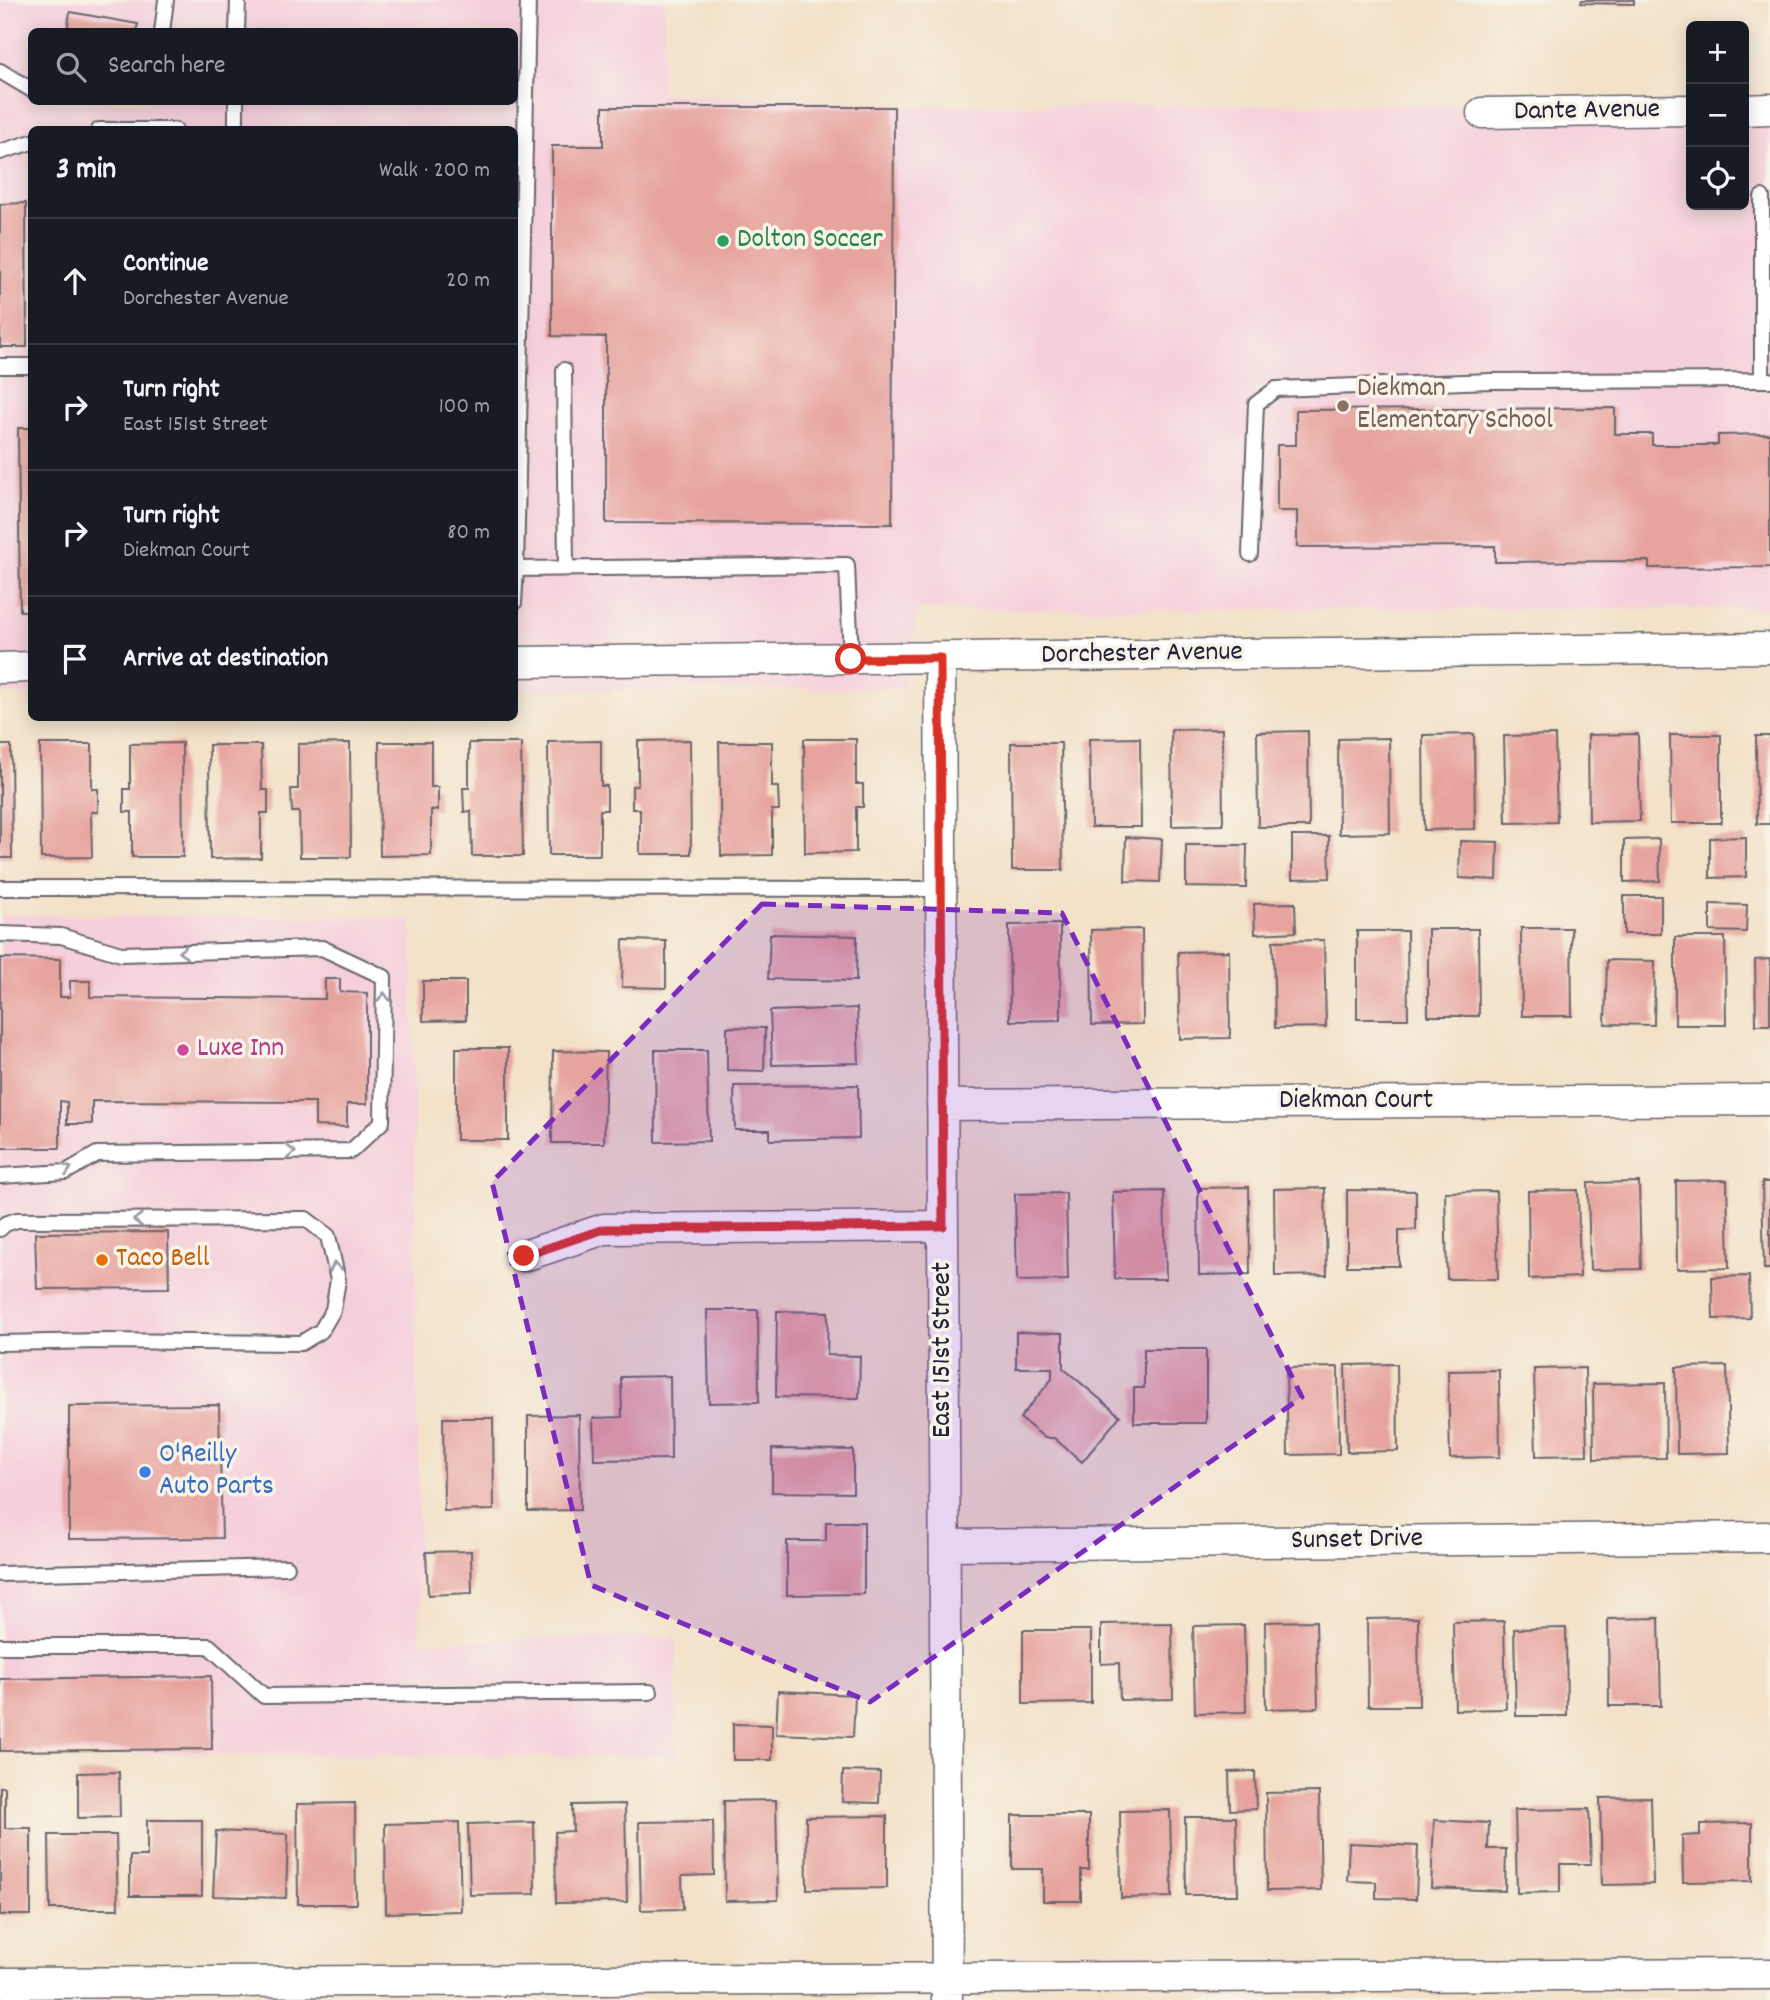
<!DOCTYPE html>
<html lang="en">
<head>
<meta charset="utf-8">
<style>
	:root { --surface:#171b24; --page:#20242c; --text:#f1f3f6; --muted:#9ea1a6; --line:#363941 }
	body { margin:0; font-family:Dekko,sans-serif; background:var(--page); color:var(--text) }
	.controls { position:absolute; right:21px; top:21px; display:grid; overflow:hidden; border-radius:10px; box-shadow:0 4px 18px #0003 }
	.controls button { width:63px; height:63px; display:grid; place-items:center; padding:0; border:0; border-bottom:2px solid var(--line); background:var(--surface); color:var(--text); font:35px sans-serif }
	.stop { position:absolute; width:21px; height:21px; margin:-16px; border:5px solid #d93025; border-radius:50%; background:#fff }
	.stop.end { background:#d93025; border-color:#fff; box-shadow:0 2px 7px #0008 }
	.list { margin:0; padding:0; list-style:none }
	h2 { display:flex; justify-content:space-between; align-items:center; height:91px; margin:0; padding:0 28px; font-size:30px }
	h2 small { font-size:23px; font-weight:400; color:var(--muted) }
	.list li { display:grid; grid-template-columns:46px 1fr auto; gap:21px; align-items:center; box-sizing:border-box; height:126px; padding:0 28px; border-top:2px solid var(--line) }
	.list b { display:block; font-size:26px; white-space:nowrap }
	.list p { margin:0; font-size:23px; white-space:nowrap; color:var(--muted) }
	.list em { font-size:23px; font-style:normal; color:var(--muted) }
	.icon { flex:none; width:38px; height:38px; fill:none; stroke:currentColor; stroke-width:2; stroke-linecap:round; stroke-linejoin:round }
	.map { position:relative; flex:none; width:1770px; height:2000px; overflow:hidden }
	.search { position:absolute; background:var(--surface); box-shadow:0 4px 18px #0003; left:28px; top:28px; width:490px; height:77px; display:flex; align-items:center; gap:18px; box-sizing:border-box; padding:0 24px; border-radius:10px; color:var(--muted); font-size:26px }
	.panel { position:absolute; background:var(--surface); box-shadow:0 4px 18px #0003; left:28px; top:126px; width:490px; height:595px; border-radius:10px }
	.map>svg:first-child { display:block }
	.built { fill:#f5cfdc; fill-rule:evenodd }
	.building { fill:#e7a39d }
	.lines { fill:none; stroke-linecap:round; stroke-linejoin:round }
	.lane-casing { stroke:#6b656c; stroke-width:18 }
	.street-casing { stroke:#6b656c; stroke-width:33 }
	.lane { stroke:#fff; stroke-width:14 }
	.street { stroke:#fff; stroke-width:30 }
	.oneway { stroke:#9c9ca7 }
	.route { stroke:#d93025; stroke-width:9 }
	.marked { fill:#7b2cbf; fill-opacity:0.2; stroke:#7b2cbf; stroke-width:5; stroke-dasharray:14 9; stroke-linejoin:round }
	.leisure-dot { fill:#2e9e5b; stroke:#f7f3e8; stroke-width:2.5 }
	.education-dot { fill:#8d6e63; stroke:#f7f3e8; stroke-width:2.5 }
	.hotel-dot { fill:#d1479c; stroke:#f7f3e8; stroke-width:2.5 }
	.food-dot { fill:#e8710a; stroke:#f7f3e8; stroke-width:2.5 }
	.shop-dot { fill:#3f7fe0; stroke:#f7f3e8; stroke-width:2.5 }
	.labels { text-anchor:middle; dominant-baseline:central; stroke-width:7; stroke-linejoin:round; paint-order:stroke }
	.street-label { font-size:28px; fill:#22223b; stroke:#f7f3e8 }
	.leisure-label { font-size:28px; fill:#27864d; stroke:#f7f3e8; text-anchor:start }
	.education-label { font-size:28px; fill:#785e54; stroke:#f7f3e8; text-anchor:start }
	.hotel-label { font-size:28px; fill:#b23c85; stroke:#f7f3e8; text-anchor:start }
	.food-label { font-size:28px; fill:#c56008; stroke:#f7f3e8; text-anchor:start }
	.shop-label { font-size:28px; fill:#366cbe; stroke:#f7f3e8; text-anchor:start }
</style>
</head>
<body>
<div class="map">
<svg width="1770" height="2000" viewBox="0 0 1770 2000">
	<rect width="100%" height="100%" fill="#f7f3e8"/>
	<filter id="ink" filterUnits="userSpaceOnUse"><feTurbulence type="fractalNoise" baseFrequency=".0143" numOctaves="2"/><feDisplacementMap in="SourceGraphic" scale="14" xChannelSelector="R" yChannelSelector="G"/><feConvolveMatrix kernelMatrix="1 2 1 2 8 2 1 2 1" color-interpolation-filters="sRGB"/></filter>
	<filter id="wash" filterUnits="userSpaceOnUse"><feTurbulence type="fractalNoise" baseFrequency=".00686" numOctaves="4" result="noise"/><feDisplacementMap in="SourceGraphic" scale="28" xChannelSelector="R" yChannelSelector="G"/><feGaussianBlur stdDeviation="1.57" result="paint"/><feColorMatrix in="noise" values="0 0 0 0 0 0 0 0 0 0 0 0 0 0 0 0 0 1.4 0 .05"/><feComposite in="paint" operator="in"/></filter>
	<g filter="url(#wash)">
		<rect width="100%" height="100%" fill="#f3e1c8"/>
		<path class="built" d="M0,0H665L662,94L915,106L1691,104V205H1744V104H1770V608L917,610L904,688L515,691L514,130H32L31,694H0ZM32,32H514V102H32Z
			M0,915L412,918L420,1642L676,1636V1757L0,1753Z"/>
		<g id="blocks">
			<path class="building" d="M1582,0H1634V4L1581,3Z
				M70,12L138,24L136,32H67Z
				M603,107H894L892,524L606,523V337L552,336V146H603Z
				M26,203L27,347H0V204Z
				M1615,408V434H1652V445H1718V435L1770,434V567L1649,568V561L1495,562V546L1297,547V511H1277V445H1296V410Z
				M18,428H32V611H20Z
				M1222,729L1223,825L1172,826L1171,730Z
				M1308,731L1309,827H1258L1257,732Z
				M1474,734L1475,829L1424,830L1423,735Z
				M1638,734L1640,821L1589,822L1588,735Z
				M1555,735L1557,822L1506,823L1504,736Z
				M1670,735H1721V823H1671Z
				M1756,736H1770V824H1757Z
				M1140,738L1141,827H1091L1089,739Z
				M1389,738L1390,833L1339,834L1338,739Z
				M804,739H856V784H863V807H856V852L805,853Z
				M690,740L691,854H640V809H632V786H638V741Z
				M601,741V786H607V810H600V855H549L548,742Z
				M379,742H431V787H438V810H431V855L380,856Z
				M719,742H772V787H778L779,810H772V855L721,856Z
				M182,743L183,857H132V812H124V789H130V744Z
				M350,743L351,857H300L299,812H292L291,789H298V744Z
				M469,743H521L523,856H472L471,811L464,812L463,788H469Z
				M1011,743H1061L1063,870H1012Z
				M40,744H92V789H98V812H91L92,857L41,858Z
				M0,745H11L12,858H0Z
				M209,745H261L262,790H268V813H261V858L210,859Z
				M1292,836H1329L1330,878L1292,879Z
				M1126,837L1162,839L1160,882L1125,881Z
				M1746,837V877L1710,878V838Z
				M1659,839L1660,881L1624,882V840Z
				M1460,841L1498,842L1497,880L1459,878Z
				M1186,845H1247L1246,888L1186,887Z
				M1624,896H1661V934H1624Z
				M1295,903L1296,932L1255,934L1254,904Z
				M1710,904L1747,905L1746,932L1710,931Z
				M1060,924L1061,1020L1010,1021L1009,925Z
				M1521,928H1571L1572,1016H1522Z
				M1142,929L1143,1024L1092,1025L1091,930Z
				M1428,929H1478L1479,1016H1428Z
				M1357,931H1407L1408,1019H1357Z
				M770,934L857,936L856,981L768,979Z
				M1675,937H1725L1726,1025H1675Z
				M623,940L666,941V988L622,987Z
				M1324,940L1326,1027L1275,1028L1273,941Z
				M1229,951L1230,1038L1180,1039L1178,952Z
				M0,958L60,959V997H70V981H90V997L325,999V979H340V992L367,993V1104H347V1127L315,1126V1102L92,1101V1124H67V1102L60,1101V1148H0Z
				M1770,959V1025H1756L1755,960Z
				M1607,960L1655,961L1654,1025L1605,1024Z
				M423,981H466V1020L423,1021Z
				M857,1008L859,1063L772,1065L770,1011Z
				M727,1027L765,1028L764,1071L727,1070Z
				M456,1048H508V1140H456Z
				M655,1050H707L709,1141L656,1142Z
				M553,1051L606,1052L604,1143H552Z
				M858,1085L859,1138L770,1140V1130H735L734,1086Z
				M1727,1180L1729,1268L1677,1269L1676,1181Z
				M1639,1182L1641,1269L1590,1270L1588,1183Z
				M1762,1182H1770V1269H1764Z
				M1249,1187L1250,1274L1199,1275L1198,1188Z
				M1325,1188L1327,1275L1275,1276L1274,1189Z
				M1347,1190L1416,1191V1230H1399V1266H1347Z
				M1578,1190L1580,1277L1529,1279L1528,1191Z
				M1164,1191L1166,1279H1115L1113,1192Z
				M1496,1191L1498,1279H1447L1445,1192Z
				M1066,1193L1068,1280L1017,1281L1015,1194Z
				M168,1232L169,1288L37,1289L35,1233Z
				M1749,1276L1750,1318L1713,1319L1712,1277Z
				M707,1310H758L759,1402L709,1403Z
				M777,1311L828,1312L827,1355L860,1356L859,1398L776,1397Z
				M1016,1332L1063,1333V1368L1120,1416L1082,1462L1054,1438H1045L1020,1418L1052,1379V1368H1016Z
				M1144,1349H1206V1423H1134V1388H1144Z
				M1397,1364L1398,1451L1347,1452L1345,1365Z
				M1727,1366L1729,1453L1677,1454L1676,1367Z
				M1338,1367L1339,1454L1288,1455L1286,1368Z
				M1585,1368L1587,1455L1536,1456L1534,1369Z
				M1499,1370L1500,1457L1450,1458L1448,1371Z
				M670,1376L671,1459L594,1460L593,1418L622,1417L621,1377Z
				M1665,1383L1666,1458L1594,1459L1593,1384Z
				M219,1405L222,1538L69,1539V1406Z
				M579,1415L580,1510L528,1511V1416Z
				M443,1418H493L494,1510L444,1511Z
				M772,1449L853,1450V1493L772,1492Z
				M826,1522H864V1594L787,1595V1541H826Z
				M471,1551L472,1593L428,1595L426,1552Z
				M1418,1618L1419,1706H1368L1367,1619Z
				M1659,1618L1661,1706H1609L1608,1619Z
				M1316,1621L1318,1708L1266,1709L1265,1622Z
				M1504,1621L1506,1709L1455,1710L1453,1622Z
				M1172,1623L1173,1699L1120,1700L1119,1663L1101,1664V1624Z
				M1244,1625L1246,1712L1195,1713L1193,1626Z
				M1566,1628L1567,1716H1516L1514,1629Z
				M1023,1630H1091V1703L1023,1704Z
				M211,1676L212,1749L0,1751V1679Z
				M778,1691L855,1695L853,1737L776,1734Z
				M733,1724L772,1725V1760H733Z
				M843,1771L880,1772L879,1803L842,1802Z
				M1255,1771L1256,1809L1230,1810L1229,1772Z
				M119,1772L120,1817L78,1818V1773Z
				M0,1787H5V1828H31V1915H0Z
				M1319,1792L1321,1890L1267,1891L1266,1793Z
				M1651,1797L1653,1884L1602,1885L1600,1798Z
				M776,1800L778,1900L725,1901L724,1801Z
				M355,1803L356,1904H298L297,1804Z
				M625,1804L627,1902L556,1903L555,1832L573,1831L572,1805Z
				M1589,1809L1591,1864H1560V1892L1517,1893L1515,1810Z
				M1170,1810L1172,1897L1121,1898L1120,1811Z
				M1012,1815H1089V1870H1081V1901H1043V1869H1012Z
				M887,1816V1888L807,1889L806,1817Z
				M1185,1817H1236L1238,1895H1186Z
				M147,1820H202V1896H130V1856H147Z
				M1434,1820L1489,1823L1488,1849H1506L1505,1891L1431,1888Z
				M713,1821L714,1875L682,1876L683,1909L641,1910L639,1822Z
				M459,1822L461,1911L386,1913L385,1824Z
				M534,1822L535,1894L470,1895L468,1824Z
				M1752,1823V1881L1683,1882L1682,1836L1700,1835V1824Z
				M216,1831L288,1834L286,1898L213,1896Z
				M49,1835H116L118,1909H50Z
				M1349,1843L1418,1846L1416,1899L1376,1898V1882L1347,1881Z"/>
		</g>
	</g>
	<g filter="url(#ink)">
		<use href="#blocks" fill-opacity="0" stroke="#6b656c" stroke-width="2"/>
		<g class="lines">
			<defs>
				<path id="lane" d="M162,32L166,0
					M237,32L238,0
					M0,71L32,90
					M99,130H175
					M236,130V102
					M0,152L32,142
					M1762,197V380H1770
					M0,366H32
					M564,370L566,568
					M1250,554L1256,404L1276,389L1491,381L1762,380
					M516,569L528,0
					M514,603L516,569L847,565L851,658
					M0,888L941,889
					M0,934L61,936L121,954L322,948L384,977L382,1122L351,1151L97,1154L66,1172L0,1176
					M0,1229L5,1224L17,1220L306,1219L328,1236L338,1280L333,1310L321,1331L301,1343L102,1341L0,1343
					M0,1574L287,1567
					M0,1646H209L264,1696L650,1692"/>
				<path id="street" d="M1744,110L1770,109
					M1482,113L1691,110
					M940,658L947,2000
					M514,662L1770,648
					M0,668L32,667
					M942,1105L1770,1100
					M524,1256L604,1229L943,1226
					M945,1545L1770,1537
					M0,1983L1770,1974"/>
			</defs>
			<use href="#lane" class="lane-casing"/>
			<use href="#street" class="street-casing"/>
			<use href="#lane" class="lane"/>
			<use href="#street" class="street"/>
		</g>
		<defs><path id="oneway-chevron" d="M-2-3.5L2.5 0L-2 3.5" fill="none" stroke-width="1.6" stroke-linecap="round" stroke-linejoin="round" transform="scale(1.75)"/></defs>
		<g class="oneway">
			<use href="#oneway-chevron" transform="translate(183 952) rotate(178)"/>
			<use href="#oneway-chevron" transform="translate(384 997) rotate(-89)"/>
			<use href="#oneway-chevron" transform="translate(291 1152) rotate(-1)"/>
			<use href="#oneway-chevron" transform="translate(67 1169) rotate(-19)"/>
			<use href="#oneway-chevron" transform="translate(138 1220) rotate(180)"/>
			<use href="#oneway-chevron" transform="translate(335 1267) rotate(-102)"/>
		</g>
	</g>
	<g class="lines" filter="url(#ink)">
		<path class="route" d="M524,1256L604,1229L943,1226L940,658L851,659"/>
	</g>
	<path class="marked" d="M762,904L1062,913L1302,1397L870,1702L591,1585L492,1182Z"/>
	<circle class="leisure-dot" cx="723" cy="241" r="7"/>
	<circle class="education-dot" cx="1343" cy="406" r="7"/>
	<circle class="hotel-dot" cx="183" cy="1050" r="7"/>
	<circle class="food-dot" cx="102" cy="1260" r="7"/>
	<circle class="shop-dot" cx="145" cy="1472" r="7"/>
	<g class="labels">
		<g class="street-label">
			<text transform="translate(1587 112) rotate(-1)">Dante Avenue</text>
			<text transform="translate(1142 655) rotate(-1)">Dorchester Avenue</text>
			<text x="1356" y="1102">Diekman Court</text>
			<text transform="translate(944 1350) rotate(-90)">East 151st Street</text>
			<text transform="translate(1357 1541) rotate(-1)">Sunset Drive</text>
		</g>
		<g class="leisure-label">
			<text x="737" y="241">Dolton Soccer</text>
		</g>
		<g class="education-label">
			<text x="1357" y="390">Diekman<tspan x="1357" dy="32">Elementary School</tspan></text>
		</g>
		<g class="hotel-label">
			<text x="197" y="1050">Luxe Inn</text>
		</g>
		<g class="food-label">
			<text x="116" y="1260">Taco Bell</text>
		</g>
		<g class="shop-label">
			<text x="159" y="1456">O'Reilly<tspan x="159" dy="32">Auto Parts</tspan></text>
		</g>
	</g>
</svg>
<div class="controls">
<button>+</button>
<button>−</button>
<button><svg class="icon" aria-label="locate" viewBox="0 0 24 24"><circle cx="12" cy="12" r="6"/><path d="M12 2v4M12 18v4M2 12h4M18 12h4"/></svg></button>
</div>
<div class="stop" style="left:851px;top:659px"></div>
<div class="stop end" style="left:524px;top:1256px"></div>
<div class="search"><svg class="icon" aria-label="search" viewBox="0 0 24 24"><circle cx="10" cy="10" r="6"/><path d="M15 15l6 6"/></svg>Search here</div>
<section class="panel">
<h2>3 min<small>Walk · 200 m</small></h2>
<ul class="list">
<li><svg class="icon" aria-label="ahead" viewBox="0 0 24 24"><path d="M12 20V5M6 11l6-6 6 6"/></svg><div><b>Continue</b><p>Dorchester Avenue</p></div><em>20 m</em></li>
<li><svg class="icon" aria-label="right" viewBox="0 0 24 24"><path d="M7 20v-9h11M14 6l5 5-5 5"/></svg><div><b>Turn right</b><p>East 151st Street</p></div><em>100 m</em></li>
<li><svg class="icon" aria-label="right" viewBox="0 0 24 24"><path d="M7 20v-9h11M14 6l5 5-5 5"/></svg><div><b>Turn right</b><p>Diekman Court</p></div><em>80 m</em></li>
<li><svg class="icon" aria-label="arrive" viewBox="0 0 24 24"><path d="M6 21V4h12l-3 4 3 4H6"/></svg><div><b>Arrive at destination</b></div></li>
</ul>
</section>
</div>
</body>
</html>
